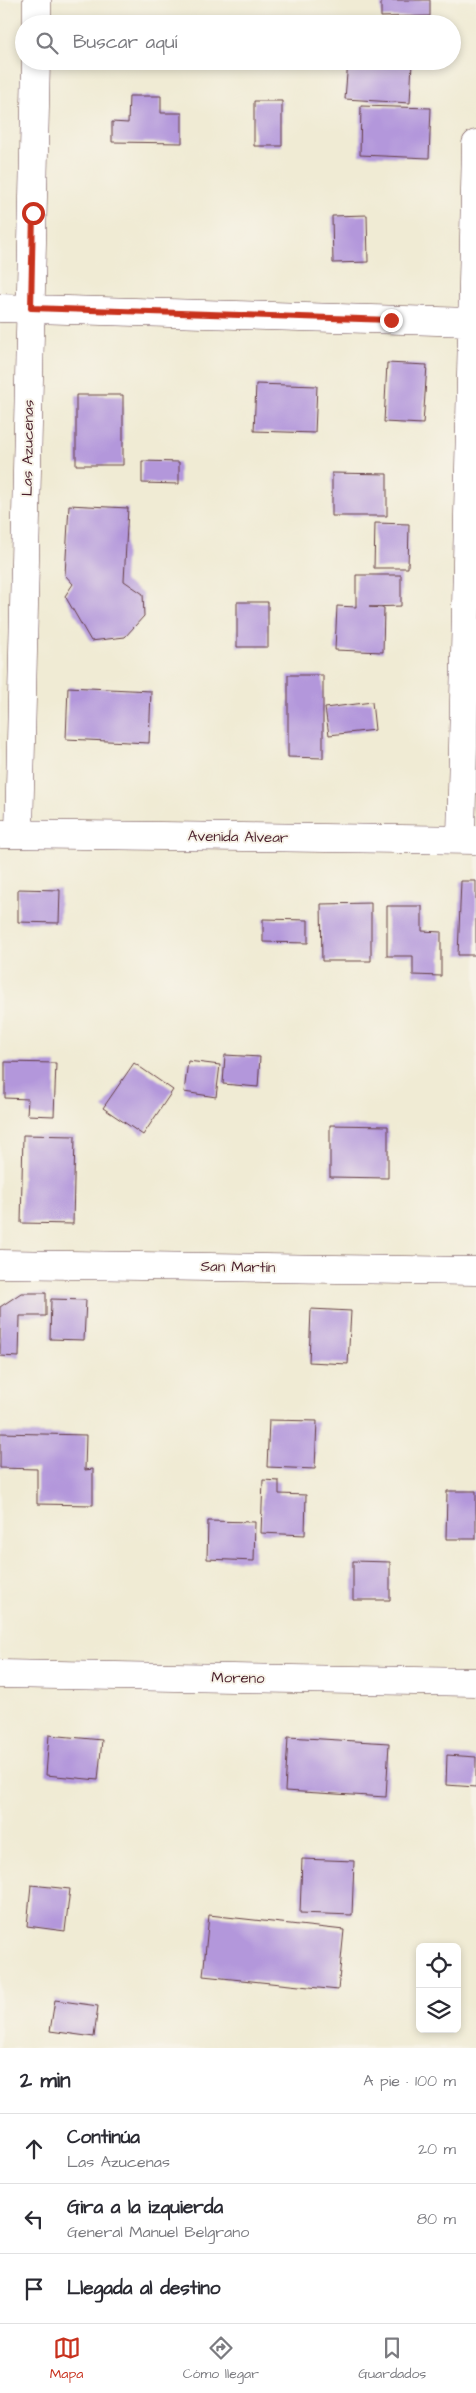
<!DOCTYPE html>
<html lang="es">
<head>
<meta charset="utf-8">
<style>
	:root { --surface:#fff; --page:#f2f2f3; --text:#2b2b33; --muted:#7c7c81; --line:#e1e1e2; --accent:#c8321e }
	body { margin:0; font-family:"Architects Daughter",sans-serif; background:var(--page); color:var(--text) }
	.controls { position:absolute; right:15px; bottom:15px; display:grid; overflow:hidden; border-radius:8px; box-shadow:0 2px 8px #0003 }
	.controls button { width:45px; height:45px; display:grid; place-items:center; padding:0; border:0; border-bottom:1px solid var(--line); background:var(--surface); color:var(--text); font:25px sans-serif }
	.stop { position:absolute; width:15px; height:15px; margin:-11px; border:4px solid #c8321e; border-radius:50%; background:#fff }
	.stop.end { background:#c8321e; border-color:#fff; box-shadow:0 1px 5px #0008 }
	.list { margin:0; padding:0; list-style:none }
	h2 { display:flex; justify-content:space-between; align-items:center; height:65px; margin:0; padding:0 20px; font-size:21px }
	h2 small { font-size:16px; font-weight:400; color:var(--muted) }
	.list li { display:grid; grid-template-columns:32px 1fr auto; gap:15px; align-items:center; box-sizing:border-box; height:70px; padding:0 20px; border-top:1px solid var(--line) }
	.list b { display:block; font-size:19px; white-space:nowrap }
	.list p { margin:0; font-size:16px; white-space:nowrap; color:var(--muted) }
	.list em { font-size:16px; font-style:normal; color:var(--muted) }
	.icon { flex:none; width:28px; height:28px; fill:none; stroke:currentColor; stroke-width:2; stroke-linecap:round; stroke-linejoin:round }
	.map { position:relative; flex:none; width:476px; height:2048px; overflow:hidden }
	.search { position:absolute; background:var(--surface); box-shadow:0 2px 8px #0003; left:15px; right:15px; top:15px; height:55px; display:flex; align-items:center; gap:12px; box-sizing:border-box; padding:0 18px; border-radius:28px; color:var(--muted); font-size:19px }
	.sheet { height:275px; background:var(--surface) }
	nav { display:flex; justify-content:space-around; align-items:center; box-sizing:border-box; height:70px; border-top:1px solid var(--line); background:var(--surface); font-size:14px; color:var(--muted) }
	nav a { display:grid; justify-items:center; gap:2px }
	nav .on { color:var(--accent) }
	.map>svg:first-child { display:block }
	.building { fill:#b397db }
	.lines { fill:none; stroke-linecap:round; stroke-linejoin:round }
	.minor-casing { stroke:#633e44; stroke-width:29 }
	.minor { stroke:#fff; stroke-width:28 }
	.route { stroke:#c8321e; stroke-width:6 }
	.labels { text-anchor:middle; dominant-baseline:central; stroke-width:4; stroke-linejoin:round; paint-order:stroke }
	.street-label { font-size:15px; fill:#4a1f2b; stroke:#f7f3e8 }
</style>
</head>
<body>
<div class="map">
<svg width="476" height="2048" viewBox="0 0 476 2048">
	<rect width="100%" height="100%" fill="#f7f3e8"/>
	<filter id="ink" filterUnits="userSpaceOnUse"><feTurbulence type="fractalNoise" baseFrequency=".02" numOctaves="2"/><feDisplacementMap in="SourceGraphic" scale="10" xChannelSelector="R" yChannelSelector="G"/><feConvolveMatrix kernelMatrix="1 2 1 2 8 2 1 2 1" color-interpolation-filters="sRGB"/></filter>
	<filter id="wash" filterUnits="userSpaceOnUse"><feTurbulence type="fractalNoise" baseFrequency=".0096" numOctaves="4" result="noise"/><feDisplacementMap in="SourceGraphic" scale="20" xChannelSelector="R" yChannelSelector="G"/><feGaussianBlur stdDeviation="1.12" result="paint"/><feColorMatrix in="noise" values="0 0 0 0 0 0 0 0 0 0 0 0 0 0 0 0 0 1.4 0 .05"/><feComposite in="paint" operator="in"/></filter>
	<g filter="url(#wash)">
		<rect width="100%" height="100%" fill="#f0ebd4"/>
		<g id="blocks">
			<path class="building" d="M381,0H430V16L381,17Z
				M348,61L412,62L410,103L345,99Z
				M129,96H161V113H182V143L112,142V122L128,123Z
				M254,101H282V146H254Z
				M361,106L431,108L429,158L360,155Z
				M367,215L368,262L333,263L332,216Z
				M387,363L427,365L423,424L384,422Z
				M256,384L317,386L315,433L254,431Z
				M76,395H123V465H76Z
				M142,461L179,462V484L142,483Z
				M332,473L387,474V516H332Z
				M69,505L128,508L124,581L143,594L144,616L125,637L91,641L65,596L73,584L65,575Z
				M375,523L409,524L408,568H374Z
				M356,575H401V606L369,607L384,608L383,652L335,650L337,606L356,607Z
				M237,602H268V647H237Z
				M288,675H323V758L288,757Z
				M68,687L151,691L149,743L66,739Z
				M372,702L375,730L329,735L325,708Z
				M461,881H476V955H458Z
				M18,889L60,890L59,923L18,922Z
				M371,903V961H322L321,904Z
				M387,906H422V931L441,932V976L413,975V956H387Z
				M263,919L308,920V943L263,942Z
				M225,1055L260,1057L258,1087L223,1084Z
				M188,1061L220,1065L216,1097L184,1092Z
				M5,1062L56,1063L54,1116L27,1115L28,1099L5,1098Z
				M134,1063L173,1090L143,1135L103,1108Z
				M330,1125L388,1126V1178L330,1177Z
				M23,1135L75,1136L73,1224L21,1223Z
				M21,1293H46V1316H20L19,1357L0,1356V1307Z
				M51,1299L86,1300L84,1340L50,1339Z
				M311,1309L351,1311L348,1364L309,1362Z
				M269,1420L317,1421L315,1469L267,1467Z
				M0,1433L86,1435L85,1470L93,1469V1505L37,1504V1469L0,1468Z
				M263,1480L279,1481V1494L306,1495L305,1535L261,1533Z
				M447,1491H476V1539H446Z
				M208,1521L255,1522L254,1561L207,1559Z
				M353,1561L390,1562V1600H353Z
				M49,1735L102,1740L98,1780L46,1775Z
				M288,1737L389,1743L386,1797L285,1791Z
				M447,1755L476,1757V1787L446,1785Z
				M302,1859L354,1861L352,1915L300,1913Z
				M31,1885L70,1889L65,1931L27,1926Z
				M209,1915L344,1930L338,1990L203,1976Z
				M55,2000L98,2006L94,2037L50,2031Z"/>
		</g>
	</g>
	<g filter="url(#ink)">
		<use href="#blocks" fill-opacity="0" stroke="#633e44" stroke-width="1"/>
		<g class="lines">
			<defs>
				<path id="minor" d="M37,24V0
					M0,308L471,322
					M1,834L476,840
					M19,834L36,61
					M461,839L476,144
					M0,1264L476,1271
					M0,1674L476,1682"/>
			</defs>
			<use href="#minor" class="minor-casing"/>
			<use href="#minor" class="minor"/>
		</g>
	</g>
	<g class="lines" filter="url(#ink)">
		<path class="route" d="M33,213L31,308L391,320"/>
	</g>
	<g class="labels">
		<g class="street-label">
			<text transform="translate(28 448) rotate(-89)">Las Azucenas</text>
			<text transform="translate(238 837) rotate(1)">Avenida Alvear</text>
			<text transform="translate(238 1267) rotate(1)">San Martín</text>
			<text transform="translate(238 1678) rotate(1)">Moreno</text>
		</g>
	</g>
</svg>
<div class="controls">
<button><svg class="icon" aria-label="locate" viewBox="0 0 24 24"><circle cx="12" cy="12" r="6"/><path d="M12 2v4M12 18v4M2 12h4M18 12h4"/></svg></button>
<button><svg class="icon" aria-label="layers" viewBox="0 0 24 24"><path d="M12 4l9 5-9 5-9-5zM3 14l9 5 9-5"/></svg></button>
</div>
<div class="stop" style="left:33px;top:213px"></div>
<div class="stop end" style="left:391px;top:320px"></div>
<div class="search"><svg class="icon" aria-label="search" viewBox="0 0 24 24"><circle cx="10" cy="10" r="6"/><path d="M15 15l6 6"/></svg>Buscar aquí</div>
</div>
<section class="sheet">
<h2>2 min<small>A pie · 100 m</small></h2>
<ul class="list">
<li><svg class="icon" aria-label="ahead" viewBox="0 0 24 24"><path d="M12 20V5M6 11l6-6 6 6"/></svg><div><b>Continúa</b><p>Las Azucenas</p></div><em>20 m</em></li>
<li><svg class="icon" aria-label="left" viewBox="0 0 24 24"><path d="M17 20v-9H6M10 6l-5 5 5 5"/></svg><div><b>Gira a la izquierda</b><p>General Manuel Belgrano</p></div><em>80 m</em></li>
<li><svg class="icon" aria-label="arrive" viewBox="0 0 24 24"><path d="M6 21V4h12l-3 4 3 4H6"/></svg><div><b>Llegada al destino</b></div></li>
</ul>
</section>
<nav>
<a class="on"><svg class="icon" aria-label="map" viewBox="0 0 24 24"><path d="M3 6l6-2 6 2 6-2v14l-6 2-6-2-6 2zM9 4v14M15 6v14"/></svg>Mapa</a>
<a><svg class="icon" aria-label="directions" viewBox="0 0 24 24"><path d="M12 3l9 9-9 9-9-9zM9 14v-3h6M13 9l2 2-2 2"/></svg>Cómo llegar</a>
<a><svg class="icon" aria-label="saved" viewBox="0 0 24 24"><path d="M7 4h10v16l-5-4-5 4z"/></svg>Guardados</a>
</nav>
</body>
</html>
